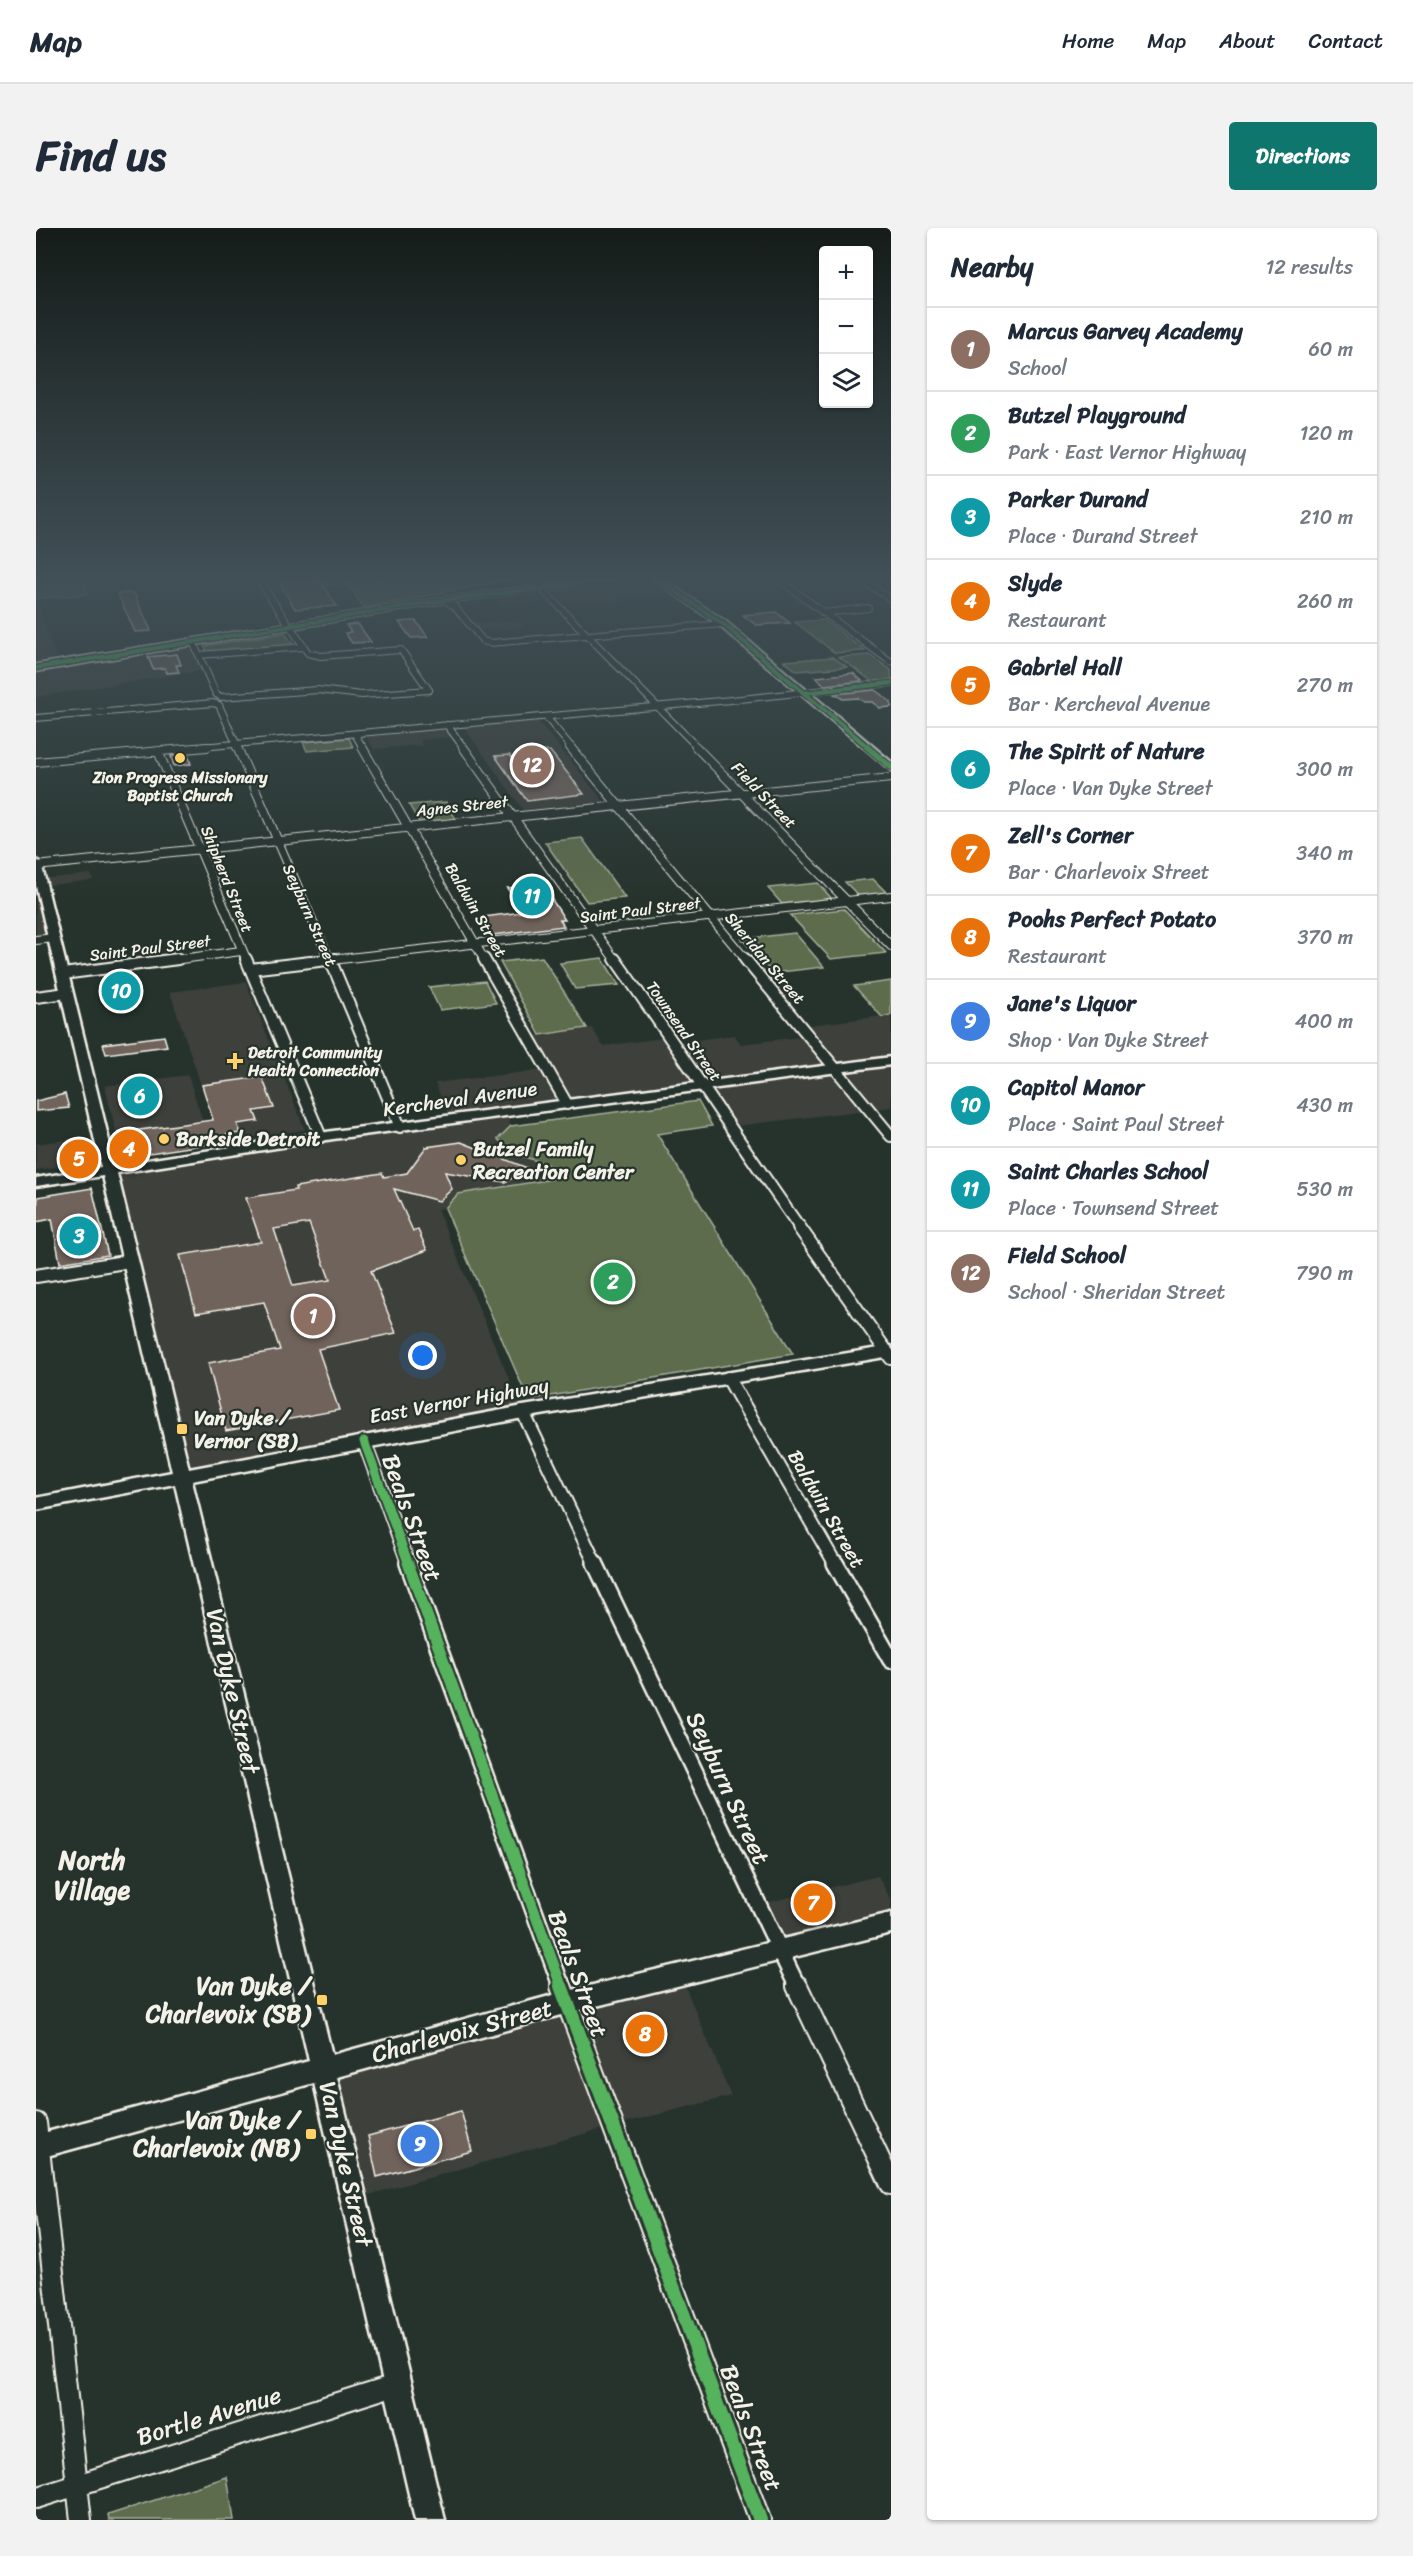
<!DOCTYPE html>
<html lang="en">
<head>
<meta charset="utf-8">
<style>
	:root { --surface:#fff; --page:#f2f2f3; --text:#1f2937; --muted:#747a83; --line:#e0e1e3; --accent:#0f766e }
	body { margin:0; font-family:Sriracha,sans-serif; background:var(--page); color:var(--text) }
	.controls { position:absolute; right:18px; top:18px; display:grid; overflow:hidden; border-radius:6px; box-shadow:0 2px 4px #0004 }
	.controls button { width:54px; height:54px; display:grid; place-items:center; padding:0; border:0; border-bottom:2px solid var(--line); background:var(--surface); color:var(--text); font:30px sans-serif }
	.you { position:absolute; left:387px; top:1128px; width:21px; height:21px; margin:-15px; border:4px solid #fff; border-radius:50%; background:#1a73e8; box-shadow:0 0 0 9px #1a73e833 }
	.badge { display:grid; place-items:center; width:39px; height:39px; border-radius:50%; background:var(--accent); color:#fff; font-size:20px; font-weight:700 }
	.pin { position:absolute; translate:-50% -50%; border:3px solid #fff; box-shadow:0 2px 6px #0006 }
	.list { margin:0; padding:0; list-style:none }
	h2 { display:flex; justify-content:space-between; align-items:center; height:78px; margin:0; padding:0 24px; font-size:26px }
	h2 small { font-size:20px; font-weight:400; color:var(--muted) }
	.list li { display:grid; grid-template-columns:39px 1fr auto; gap:18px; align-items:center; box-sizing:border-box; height:84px; padding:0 24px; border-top:2px solid var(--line) }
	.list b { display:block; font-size:22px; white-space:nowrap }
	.list p { margin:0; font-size:20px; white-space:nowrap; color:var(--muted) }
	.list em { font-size:20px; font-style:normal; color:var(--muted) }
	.icon { flex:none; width:33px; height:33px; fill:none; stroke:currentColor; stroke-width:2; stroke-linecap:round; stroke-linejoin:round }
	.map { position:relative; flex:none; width:855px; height:2292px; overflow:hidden; border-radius:6px }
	header { display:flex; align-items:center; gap:36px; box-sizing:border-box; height:84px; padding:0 30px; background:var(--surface); border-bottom:2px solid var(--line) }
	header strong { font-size:28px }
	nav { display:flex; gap:33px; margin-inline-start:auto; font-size:21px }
	.intro { display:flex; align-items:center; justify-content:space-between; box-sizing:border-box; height:144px; padding:0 36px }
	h1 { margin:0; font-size:42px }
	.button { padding:15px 27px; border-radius:6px; background:var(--accent); color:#fff; font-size:21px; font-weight:700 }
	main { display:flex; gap:36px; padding:0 36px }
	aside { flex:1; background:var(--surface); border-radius:6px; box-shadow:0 2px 4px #0004 }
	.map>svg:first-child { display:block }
	.built { fill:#3c413b }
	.green { fill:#5d6c4e; stroke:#a8ae9b; stroke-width:1.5 }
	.water { fill:#49696f; stroke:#8d9f9f; stroke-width:1.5 }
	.building { fill:#6f635c; stroke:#f4f1e8; stroke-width:1.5; fill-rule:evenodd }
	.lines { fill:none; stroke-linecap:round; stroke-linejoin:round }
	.street-far5-casing { stroke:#f4f1e8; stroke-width:8 }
	.street-far4-casing { stroke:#f4f1e8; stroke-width:10 }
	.street-far3-casing { stroke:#f4f1e8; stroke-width:14 }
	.street-far2-casing { stroke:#f4f1e8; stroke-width:16 }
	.street-far1-casing { stroke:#f4f1e8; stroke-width:20 }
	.street-casing { stroke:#f4f1e8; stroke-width:24 }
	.secondary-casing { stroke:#f4f1e8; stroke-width:5 }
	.street-far5 { stroke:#26332d; stroke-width:6 }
	.street-far4 { stroke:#26332d; stroke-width:8 }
	.street-far3 { stroke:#26332d; stroke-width:10 }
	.street-far2 { stroke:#26332d; stroke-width:12 }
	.street-far1 { stroke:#26332d; stroke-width:15 }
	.street { stroke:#26332d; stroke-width:20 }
	.secondary { fill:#26332d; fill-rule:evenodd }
	.cycleway-far4-casing { stroke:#26332d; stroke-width:7 }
	.cycleway-far3-casing { stroke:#26332d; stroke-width:8 }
	.cycleway-far2-casing { stroke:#26332d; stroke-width:13 }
	.cycleway-far1-casing { stroke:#26332d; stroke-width:15 }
	.cycleway-casing { stroke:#26332d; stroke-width:18 }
	.cycleway-far4 { stroke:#56b35d; stroke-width:4.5 }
	.cycleway-far3 { stroke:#56b35d; stroke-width:6 }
	.cycleway-far2 { stroke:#56b35d; stroke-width:9 }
	.cycleway-far1 { stroke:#56b35d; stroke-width:11 }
	.cycleway { stroke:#56b35d; stroke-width:14 }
	.poi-dot { fill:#ffd166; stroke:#26332d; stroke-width:2 }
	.labels { text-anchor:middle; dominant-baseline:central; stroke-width:4.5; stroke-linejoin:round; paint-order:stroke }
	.far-poi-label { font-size:16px; font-weight:bold; fill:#f4f1e8; stroke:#26332d }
	.far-street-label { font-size:16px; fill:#f4f1e8; stroke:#26332d }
	.street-label { font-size:20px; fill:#f4f1e8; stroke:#26332d }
	.poi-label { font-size:20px; font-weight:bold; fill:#f4f1e8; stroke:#26332d; text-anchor:start }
	.near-street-label { font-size:24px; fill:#f4f1e8; stroke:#26332d }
	.near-poi-label { font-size:24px; font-weight:bold; fill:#f4f1e8; stroke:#26332d; text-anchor:end }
	.near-neighbourhood-label { font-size:26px; font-weight:bold; fill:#f4f1e8; stroke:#26332d }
</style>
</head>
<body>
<header>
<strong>Map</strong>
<nav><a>Home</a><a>Map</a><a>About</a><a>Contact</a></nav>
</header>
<div class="intro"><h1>Find us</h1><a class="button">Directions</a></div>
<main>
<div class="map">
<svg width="855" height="2292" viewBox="0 0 855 2292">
	<rect width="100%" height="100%" fill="#26332d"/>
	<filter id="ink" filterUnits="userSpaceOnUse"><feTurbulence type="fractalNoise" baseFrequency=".0167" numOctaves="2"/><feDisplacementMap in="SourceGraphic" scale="12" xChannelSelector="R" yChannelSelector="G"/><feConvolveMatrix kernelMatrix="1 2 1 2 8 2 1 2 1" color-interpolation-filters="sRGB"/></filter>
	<g filter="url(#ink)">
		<path class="built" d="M611,351L623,357L632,365L583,369L586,373L535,377L517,361Z
			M498,364L508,373L467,377L459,370Z
			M0,371H1L20,430L0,434Z
			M482,391L488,399L438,402L432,395Z
			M157,414L169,442L0,469V440Z
			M502,493L568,574L487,582L428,499Z
			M410,502L416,509L384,512L386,517L338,521L331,509Z
			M0,638L4,651L55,646L57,652L6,658L18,710L0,712Z
			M210,754L269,902L184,914L134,764Z
			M855,787V879L693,899L666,858L468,885L475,898L462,910L474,924L519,939L525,950L422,966L409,980L401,981L487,1184L146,1247L72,943L414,892L399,855L513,841L494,808L556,800L567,818L634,809L638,815L698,807L705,816L773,808L766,798Z
			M152,847L174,916L86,929L69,858Z
			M44,910L50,935L0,942V916Z
			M842,1648L855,1672V1695L742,1721L721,1677Z
			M644,1746L695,1868L576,1898L318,1971L287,1841Z"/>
		<path class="green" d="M278,351H476L328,380L311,356L287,357Z
			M788,392L829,423L799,425L759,394Z
			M249,405L258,418L172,425L168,418Z
			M834,427L855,442V452L837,454L803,429Z
			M797,429L811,439L761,443L748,433Z
			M313,510L317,519L271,523L267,514Z
			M410,574L420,591L383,594L373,577Z
			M546,610L589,670L551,674L509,614Z
			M837,651L851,665L823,668L809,654Z
			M782,655L796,671L746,676L732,660Z
			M808,681L850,725L795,731L754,687Z
			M759,705L788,739L736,745L706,711Z
			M506,729L551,800L504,807L464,734Z
			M566,730L583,757L539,761L524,735Z
			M449,753L460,775L404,782L393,759Z
			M855,753V787L846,789L818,758Z
			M662,873L676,898L621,906L757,1126L497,1171L495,1169H491L409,980L422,966L524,950L519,945V939L474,924L462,911L475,898Z
			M191,2249L198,2292H73L72,2287Z"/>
		<path class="water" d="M0,351H54L50,354L52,366L0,371Z"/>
		<path class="building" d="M278,351L285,354L301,378L259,381L243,354Z
			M90,365H98L115,403L99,404L82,366Z
			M740,384L754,395L720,397L707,387Z
			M380,393L392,409L375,410L363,394Z
			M322,396L335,414L316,415L309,405L315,404L310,397Z
			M141,426L145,437H140L143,444L131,445L129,440L117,441L112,429Z
			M817,445L826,453L788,457L780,449Z
			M839,462L855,474V479L844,480L836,474H828L822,470L807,471L798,466Z
			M514,523L548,566L491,573L459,528L474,527L478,533L504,531L499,524Z
			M152,527L155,536L138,538L135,528Z
			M506,656L529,692H524L528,698L457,707L453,703L447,689L487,684L471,660Z
			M128,808L131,818L70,826L67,816Z
			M226,849L238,880L218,883L222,893L201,896L205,905L172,909L174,916L87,929L82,905L177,892L166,857Z
			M29,866L33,880L0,883V873Z
			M425,914L509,947L508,950L482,947L469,954L409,944L416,961L403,973L358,961L377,1003L382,1002L391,1022L335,1043L360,1105L282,1121L303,1182L190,1203L172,1135L244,1122L228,1074L160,1085L144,1027L225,1014L210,970L260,962L259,959L346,945L348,949L371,945L390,919ZM273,995L294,1052L257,1058L238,1001Z
			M56,960L72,1027L24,1035L16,991L0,994L2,969Z
			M425,1883L436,1923L341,1949L332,1908Z"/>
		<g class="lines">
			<defs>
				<path id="street-far5" d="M222,351L272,425L285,428L365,422L393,462
					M742,351L855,434
					M825,351L855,371
					M503,358L662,520
					M409,372L419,379L447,413L454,415L687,396
					M787,385L832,380
					M157,414L180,466L185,469L282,462L326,467L393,462
					M163,427L268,419
					M510,489L536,520
					M0,490L177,475L183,477L202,520
					M411,497L428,520
					M319,506L327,520
					M154,520L695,472L855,455"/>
				<path id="street-far4" d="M201,519L294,733
					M326,519L449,733
					M427,519L580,733
					M534,519L711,733
					M660,519L855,718
					M122,523L211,733
					M0,534L171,519
					M0,638L855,550
					M0,712L18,710
					M130,733L205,723
					M287,733L855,668"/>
				<path id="street-far3" d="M210,731L285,909
					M294,731L364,899
					M448,731L531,876
					M579,731C642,820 701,911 764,1000
					M709,731L855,908
					M214,741L300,731
					M27,746L142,731
					M0,769L31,765"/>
				<path id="street-far2" d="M763,999L855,1130
					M0,1048L95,1033
					M692,1150L800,1337
					M487,1184L560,1337
					M328,1213L373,1337"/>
				<path id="street-far1" d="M372,1335L526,1760
					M559,1335L762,1760
					M799,1335L855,1432"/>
				<path id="street" d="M525,1758L724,2292
					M761,1758L855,1956
					M0,1895L45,2292
					M0,2270L362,2156"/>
				<path id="secondary" d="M563,351H583L409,374L0,443V437L409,370Z
					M618,351H626L690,394L855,534V542L684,398Z
					M0,632L5,635L79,937L297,903L855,829V837L297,911L81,945L153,1241L487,1178L855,1118V1128L487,1190L156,1253L296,1827L532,1763L855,1685V1705L532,1785L301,1849L409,2292H379L278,1855L0,1931V1907L273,1833L139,1256L0,1282V1270L136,1244L67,948L0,958V950L65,939L0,658Z"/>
			</defs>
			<use href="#street-far5" class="street-far5-casing"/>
			<use href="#street-far4" class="street-far4-casing"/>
			<use href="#street-far3" class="street-far3-casing"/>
			<use href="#street-far2" class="street-far2-casing"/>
			<use href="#street-far1" class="street-far1-casing"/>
			<use href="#street" class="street-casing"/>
			<use href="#secondary" class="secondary-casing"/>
			<use href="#street-far5" class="street-far5"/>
			<use href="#street-far4" class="street-far4"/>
			<use href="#street-far3" class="street-far3"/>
			<use href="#street-far2" class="street-far2"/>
			<use href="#street-far1" class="street-far1"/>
			<use href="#street" class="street"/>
			<use href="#secondary" class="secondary"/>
			<defs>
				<path id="cycleway-far4" d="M621,351L687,396L833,520
					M0,440L409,372L579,351
					M768,465L855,455"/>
				<path id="cycleway-far3" d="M831,519L855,539"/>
				<path id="cycleway-far2" d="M328,1213L373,1337"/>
				<path id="cycleway-far1" d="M372,1335L526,1760"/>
				<path id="cycleway" d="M525,1758L724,2292"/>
			</defs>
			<use href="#cycleway-far4" class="cycleway-far4-casing"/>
			<use href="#cycleway-far3" class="cycleway-far3-casing"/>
			<use href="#cycleway-far2" class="cycleway-far2-casing"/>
			<use href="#cycleway-far1" class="cycleway-far1-casing"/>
			<use href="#cycleway" class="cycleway-casing"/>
			<use href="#cycleway-far4" class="cycleway-far4"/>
			<use href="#cycleway-far3" class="cycleway-far3"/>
			<use href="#cycleway-far2" class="cycleway-far2"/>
			<use href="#cycleway-far1" class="cycleway-far1"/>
			<use href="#cycleway" class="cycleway"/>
		</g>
	</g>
	<linearGradient id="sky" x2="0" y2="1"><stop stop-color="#151c19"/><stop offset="0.52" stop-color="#415057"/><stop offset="1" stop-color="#415057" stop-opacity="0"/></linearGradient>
	<rect width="855" height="672" fill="url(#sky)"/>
	<g class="poi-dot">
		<circle cx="144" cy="530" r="6"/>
		<path d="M196 824h6v6h6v6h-6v6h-6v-6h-6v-6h6z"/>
		<circle cx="128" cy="911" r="6"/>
		<circle cx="425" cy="932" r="6"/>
		<rect x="140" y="1195" width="12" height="12" rx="3"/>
		<rect x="280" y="1766" width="12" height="12" rx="3"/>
		<rect x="269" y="1900" width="12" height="12" rx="3"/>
	</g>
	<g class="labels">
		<g class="far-poi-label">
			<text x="144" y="549">Zion Progress Missionary<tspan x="144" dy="18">Baptist Church</tspan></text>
			<text x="212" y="824" text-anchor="start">Detroit Community<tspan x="212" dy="18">Health Connection</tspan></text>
		</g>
		<g class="far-street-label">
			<text transform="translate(728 567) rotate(46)">Field Street</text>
			<text transform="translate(426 578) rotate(-6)">Agnes Street</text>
			<text transform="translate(191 651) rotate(68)">Shipherd Street</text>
			<text transform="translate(440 682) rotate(60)">Baldwin Street</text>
			<text transform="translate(604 682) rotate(-7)">Saint Paul Street</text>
			<text transform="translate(274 687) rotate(66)">Seyburn Street</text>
			<text transform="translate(114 720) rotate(-7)">Saint Paul Street</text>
			<text transform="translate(729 730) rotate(50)">Sheridan Street</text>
			<text transform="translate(648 803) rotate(55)">Townsend Street</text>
		</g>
		<g class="street-label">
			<text transform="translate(424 871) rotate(-8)">Kercheval Avenue</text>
			<text transform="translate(423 1173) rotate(-10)">East Vernor Highway</text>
			<text transform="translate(790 1281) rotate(60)">Baldwin Street</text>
		</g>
		<g class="poi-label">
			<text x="140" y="911">Barkside Detroit</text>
			<text x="437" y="921">Butzel Family<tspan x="437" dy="23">Recreation Center</tspan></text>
			<text x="158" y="1190">Van Dyke /<tspan x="158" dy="23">Vernor (SB)</tspan></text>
		</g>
		<g class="near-street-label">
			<text transform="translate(376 1290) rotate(70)">Beals Street</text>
			<text transform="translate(197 1463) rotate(77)">Van Dyke Street</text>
			<text transform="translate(692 1560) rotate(65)">Seyburn Street</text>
			<text transform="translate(542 1746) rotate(70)">Beals Street</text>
			<text transform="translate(426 1803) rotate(-15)">Charlevoix Street</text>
			<text transform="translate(310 1936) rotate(77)">Van Dyke Street</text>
			<text transform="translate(173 2188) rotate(-17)">Bortle Avenue</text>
			<text transform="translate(715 2200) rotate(69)">Beals Street</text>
		</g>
		<g class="near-poi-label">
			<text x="274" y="1758">Van Dyke /<tspan x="274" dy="28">Charlevoix (SB)</tspan></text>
			<text x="263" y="1892">Van Dyke /<tspan x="263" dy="28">Charlevoix (NB)</tspan></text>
		</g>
		<g class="near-neighbourhood-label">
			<text x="56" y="1632">North<tspan x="56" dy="30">Village</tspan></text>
		</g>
	</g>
</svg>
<div class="controls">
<button>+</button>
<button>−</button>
<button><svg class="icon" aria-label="layers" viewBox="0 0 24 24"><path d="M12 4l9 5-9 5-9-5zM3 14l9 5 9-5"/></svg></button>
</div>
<div class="you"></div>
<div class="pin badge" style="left:277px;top:1088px;background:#8d6e63">1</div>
<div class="pin badge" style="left:577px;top:1054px;background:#2e9e5b">2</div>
<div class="pin badge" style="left:43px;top:1008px;background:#0f9aa8">3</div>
<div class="pin badge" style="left:93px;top:921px;background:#e8710a">4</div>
<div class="pin badge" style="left:43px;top:931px;background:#e8710a">5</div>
<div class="pin badge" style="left:104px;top:868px;background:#0f9aa8">6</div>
<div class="pin badge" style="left:777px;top:1675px;background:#e8710a">7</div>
<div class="pin badge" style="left:609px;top:1806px;background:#e8710a">8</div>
<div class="pin badge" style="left:384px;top:1916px;background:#3f7fe0">9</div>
<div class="pin badge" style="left:85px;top:763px;background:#0f9aa8">10</div>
<div class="pin badge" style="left:496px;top:668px;background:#0f9aa8">11</div>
<div class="pin badge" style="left:496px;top:537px;background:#8d6e63">12</div>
</div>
<aside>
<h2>Nearby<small>12 results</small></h2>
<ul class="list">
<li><span class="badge" style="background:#8d6e63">1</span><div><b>Marcus Garvey Academy</b><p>School</p></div><em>60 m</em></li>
<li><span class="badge" style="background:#2e9e5b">2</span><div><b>Butzel Playground</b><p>Park · East Vernor Highway</p></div><em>120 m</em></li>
<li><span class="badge" style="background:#0f9aa8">3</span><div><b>Parker Durand</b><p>Place · Durand Street</p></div><em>210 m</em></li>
<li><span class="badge" style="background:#e8710a">4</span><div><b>Slyde</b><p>Restaurant</p></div><em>260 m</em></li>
<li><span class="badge" style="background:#e8710a">5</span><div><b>Gabriel Hall</b><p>Bar · Kercheval Avenue</p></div><em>270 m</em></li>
<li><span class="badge" style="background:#0f9aa8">6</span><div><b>The Spirit of Nature</b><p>Place · Van Dyke Street</p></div><em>300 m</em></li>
<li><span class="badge" style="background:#e8710a">7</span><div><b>Zell's Corner</b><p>Bar · Charlevoix Street</p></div><em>340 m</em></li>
<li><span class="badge" style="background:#e8710a">8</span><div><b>Poohs Perfect Potato</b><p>Restaurant</p></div><em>370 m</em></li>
<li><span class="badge" style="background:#3f7fe0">9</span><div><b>Jane's Liquor</b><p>Shop · Van Dyke Street</p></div><em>400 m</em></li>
<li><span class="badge" style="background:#0f9aa8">10</span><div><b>Capitol Manor</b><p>Place · Saint Paul Street</p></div><em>430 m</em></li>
<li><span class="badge" style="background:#0f9aa8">11</span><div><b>Saint Charles School</b><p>Place · Townsend Street</p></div><em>530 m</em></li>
<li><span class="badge" style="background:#8d6e63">12</span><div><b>Field School</b><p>School · Sheridan Street</p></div><em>790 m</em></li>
</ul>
</aside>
</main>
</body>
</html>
